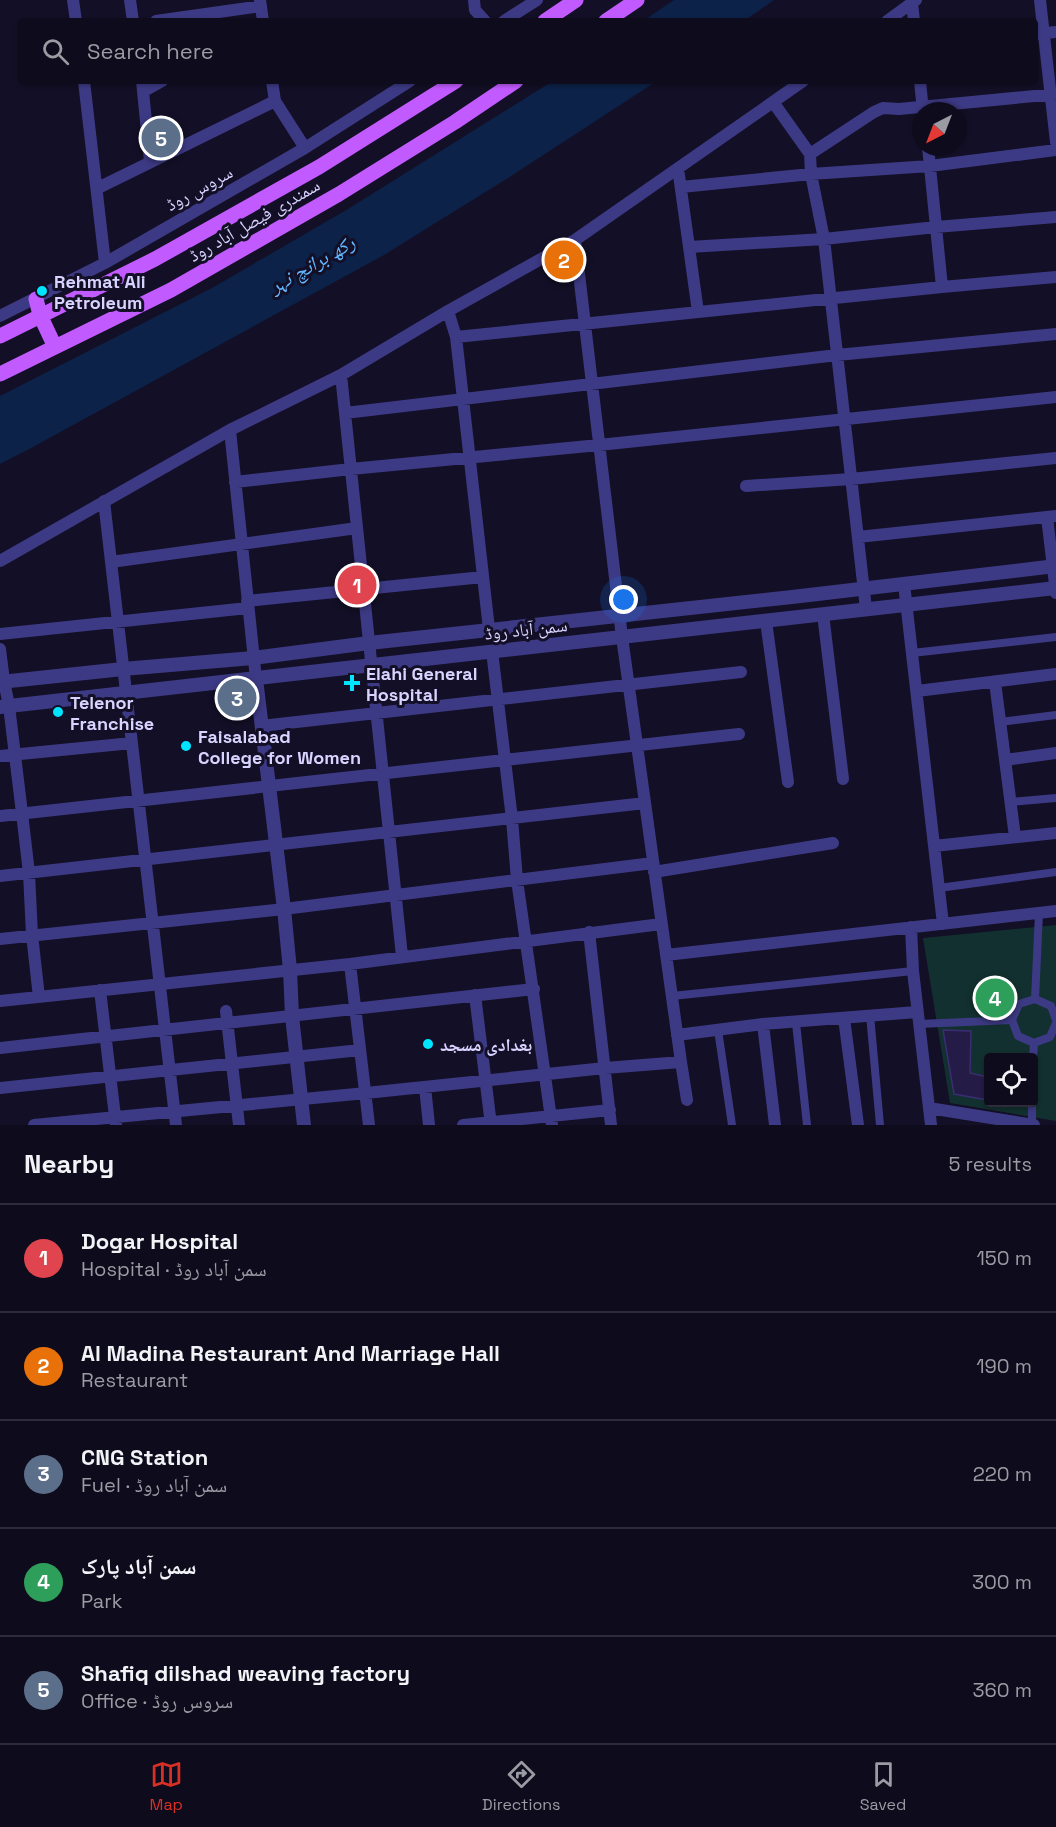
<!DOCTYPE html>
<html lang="en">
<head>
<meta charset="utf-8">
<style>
	:root { --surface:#0e0b1c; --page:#1c1929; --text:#f1f3f6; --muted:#9b9ba3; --line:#2e2b3b; --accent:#d93025 }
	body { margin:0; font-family:"Space Grotesk","Noto Naskh Arabic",sans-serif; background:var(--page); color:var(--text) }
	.controls { position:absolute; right:18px; bottom:18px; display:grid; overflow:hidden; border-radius:6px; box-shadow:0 2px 4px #0004 }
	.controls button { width:54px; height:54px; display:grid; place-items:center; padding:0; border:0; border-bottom:2px solid var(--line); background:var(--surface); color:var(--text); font:30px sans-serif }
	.compass { position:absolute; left:912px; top:102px; width:54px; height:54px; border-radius:50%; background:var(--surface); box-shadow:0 2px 4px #0004; rotate:222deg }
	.you { position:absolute; left:624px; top:600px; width:21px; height:21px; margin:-15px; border:4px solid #fff; border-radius:50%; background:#1a73e8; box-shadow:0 0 0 9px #1a73e833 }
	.badge { display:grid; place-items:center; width:39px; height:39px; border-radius:50%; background:var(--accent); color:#fff; font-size:20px; font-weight:700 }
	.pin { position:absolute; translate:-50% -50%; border:3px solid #fff; box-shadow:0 2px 6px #0006 }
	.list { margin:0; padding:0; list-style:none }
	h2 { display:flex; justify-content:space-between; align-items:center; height:78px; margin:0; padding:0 24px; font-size:26px }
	h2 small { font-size:20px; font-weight:400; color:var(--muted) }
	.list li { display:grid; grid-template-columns:39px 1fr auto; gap:18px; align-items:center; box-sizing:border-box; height:108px; padding:0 24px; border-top:2px solid var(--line) }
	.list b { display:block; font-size:22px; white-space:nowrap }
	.list p { margin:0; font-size:20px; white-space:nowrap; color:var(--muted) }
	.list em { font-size:20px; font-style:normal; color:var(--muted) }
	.icon { flex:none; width:33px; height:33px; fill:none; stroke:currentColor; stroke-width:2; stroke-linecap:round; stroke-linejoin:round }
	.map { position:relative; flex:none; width:1056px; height:1125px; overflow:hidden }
	.search { position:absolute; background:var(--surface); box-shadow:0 2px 4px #0004; left:18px; right:18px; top:18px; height:66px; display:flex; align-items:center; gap:15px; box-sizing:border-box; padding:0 21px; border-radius:6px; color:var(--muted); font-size:22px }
	.sheet { height:618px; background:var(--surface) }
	nav { display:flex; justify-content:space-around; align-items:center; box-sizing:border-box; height:84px; border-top:2px solid var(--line); background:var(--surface); font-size:16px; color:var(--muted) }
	nav a { display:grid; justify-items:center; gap:3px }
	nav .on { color:var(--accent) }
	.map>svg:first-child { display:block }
	.green { fill:#12302f; fill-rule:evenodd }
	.water { fill:#0c2248 }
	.building { fill:#241b47; stroke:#3b2d73; stroke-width:1.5 }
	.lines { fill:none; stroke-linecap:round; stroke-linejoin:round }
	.pedestrian { stroke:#3d3a85; stroke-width:8 }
	.minor { stroke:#3d3a85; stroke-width:12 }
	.tertiary { stroke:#3d3a85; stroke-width:14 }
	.primary { stroke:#c25bff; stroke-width:15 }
	.poi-dot { fill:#00e5ff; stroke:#130f26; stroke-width:2 }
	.labels { text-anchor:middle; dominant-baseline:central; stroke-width:6; stroke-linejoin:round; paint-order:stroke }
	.street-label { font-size:18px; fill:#d9d4ff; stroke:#130f26 }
	.poi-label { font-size:18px; font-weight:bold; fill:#d9d4ff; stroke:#130f26; text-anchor:start }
	.water-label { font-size:20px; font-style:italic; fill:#62b6ff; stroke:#130f26 }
</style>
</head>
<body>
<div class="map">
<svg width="1056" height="1125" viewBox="0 0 1056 1125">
	<rect width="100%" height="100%" fill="#130f26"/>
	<path class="green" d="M1056,925V1121L950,1103L923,938ZM988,1058H1034V1102H988Z"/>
	<path class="water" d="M674,0H774L744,21H643Z
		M553,81H657L508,178L384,255L33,447L0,464V396L212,288L348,209Z"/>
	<path class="building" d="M943,1030L971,1031L970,1073L988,1077V1100L954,1094Z"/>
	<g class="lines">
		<path class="pedestrian" d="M912,653L1056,637
			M1000,722L1056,715
			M1010,802L1056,798
			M939,888L1056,872
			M672,996L913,971
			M1035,999L1039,913
			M870,1015L880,1125
			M1056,1020L1051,1006L1035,999L1019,1004L1012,1020L1018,1036L1034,1043L1050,1037L1056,1023
			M796,1023L807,1125
			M919,1024L1012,1020
			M718,1030L732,1125
			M1033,1058L1034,1043
			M1032,1125V1102"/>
		<path class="minor" d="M73,0L76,21
			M130,0L133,21
			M260,0L263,21
			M474,0L475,10L485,21
			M1040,0L1056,142
			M912,3L914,21
			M156,21L261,6
			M504,21L537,0
			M887,21L916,0
			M1036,34L1056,32
			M84,81L105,263
			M142,81L150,162
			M272,81L275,101L305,148
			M920,81L923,111
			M144,91L162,81
			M773,102L810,154L811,174L824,239L866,609
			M928,147L942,287
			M810,154L874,112L883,108L899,109L1056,94
			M678,168L689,247
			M681,187L811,174L930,166L1056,150
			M98,188L275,101
			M575,240L622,637L681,1062L687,1100
			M448,311L456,337L489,629
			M698,312L689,247L824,239L936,227L1056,217
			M0,316L105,263L305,148L410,81
			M456,337L942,287L1056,277
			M341,375L402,956
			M345,413L837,355L1056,334
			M230,430L256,679
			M235,482L351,469L599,445L1056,397
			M746,486L851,479L1056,458
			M104,501L176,1125
			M1047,517L1056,593
			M858,537L1056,516
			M0,561L230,430L341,375L448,311L575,240L803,81
			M111,562L357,528
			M904,584L943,924
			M247,601L483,577
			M823,614L843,779
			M766,621L788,782
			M0,634L248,608
			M0,649L4,681L9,706L22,813L29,873L32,935L39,997
			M492,651L512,819L517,880L552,1125
			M995,682L1015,837
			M917,691L1056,674
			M261,726L741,672
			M0,756L132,743
			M1005,760L1056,753
			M0,816L739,734
			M934,846L1056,833
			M654,872L833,843
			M0,876L645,803
			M911,927L913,971L931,1125
			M589,932L611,1125
			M0,939L284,909L653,863
			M666,955L1056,911
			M350,964L369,1125
			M100,990L116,1125
			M475,995L491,1125
			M0,1001L350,964L661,924
			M226,1011L239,1125
			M844,1018L858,1125
			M763,1024L775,1125
			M677,1035L763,1024L917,1012
			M0,1048L534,989
			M425,1087L429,1125
			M0,1088L360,1050
			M929,1108L1034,1125
			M34,1125L366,1093L605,1068L681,1062
			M463,1125L610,1110"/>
		<path class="tertiary" d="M256,679L284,909L290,970L292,1016L304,1125
			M0,682L123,669L253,658L369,643L792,597L1056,566
			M0,707L1056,588"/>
		<path class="primary" d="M545,21L576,0
			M606,21L637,0
			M36,299L40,315L55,347
			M0,336L155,259L319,167L456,81
			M0,374L171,290L339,194L455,122L516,81"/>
	</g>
	<g class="poi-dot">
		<circle cx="42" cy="291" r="6"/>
		<path d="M349 674h6v6h6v6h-6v6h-6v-6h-6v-6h6z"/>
		<circle cx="58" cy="712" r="6"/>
		<circle cx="186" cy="746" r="6"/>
		<circle cx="428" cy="1044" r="6"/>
	</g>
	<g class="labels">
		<g class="street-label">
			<text transform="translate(199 188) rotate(-29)">سروس روڈ</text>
			<text transform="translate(254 220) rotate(-30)">سمندری فیصل آباد روڈ</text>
			<text transform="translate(526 629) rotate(-6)">سمن آباد روڈ</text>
		</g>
		<g class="poi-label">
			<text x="54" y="281">Rehmat Ali<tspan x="54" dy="21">Petroleum</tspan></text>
			<text x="366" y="673">Elahi General<tspan x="366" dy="21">Hospital</tspan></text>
			<text x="70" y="702">Telenor<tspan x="70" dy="21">Franchise</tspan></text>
			<text x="198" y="736">Faisalabad<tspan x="198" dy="21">College for Women</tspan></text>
			<text x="440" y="1044">بغدادی مسجد</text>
		</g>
		<g class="water-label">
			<text transform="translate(312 264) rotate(-30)">رکھ برانچ نہر</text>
		</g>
	</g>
</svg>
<div class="controls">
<button><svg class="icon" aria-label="locate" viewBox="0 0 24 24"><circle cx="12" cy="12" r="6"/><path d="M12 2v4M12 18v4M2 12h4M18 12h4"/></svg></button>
</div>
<svg class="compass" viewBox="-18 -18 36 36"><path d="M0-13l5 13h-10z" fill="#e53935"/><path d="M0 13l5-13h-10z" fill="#9b9ba3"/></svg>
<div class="you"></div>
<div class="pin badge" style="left:357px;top:585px;background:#e0444e">1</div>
<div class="pin badge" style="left:564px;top:260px;background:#e8710a">2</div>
<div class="pin badge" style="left:237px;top:698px;background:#5c6f8a">3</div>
<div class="pin badge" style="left:995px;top:998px;background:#2e9e5b">4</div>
<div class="pin badge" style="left:161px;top:138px;background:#5c6f8a">5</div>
<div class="search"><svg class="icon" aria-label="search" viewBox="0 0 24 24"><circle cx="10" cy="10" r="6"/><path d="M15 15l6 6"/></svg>Search here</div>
</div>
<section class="sheet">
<h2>Nearby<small>5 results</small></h2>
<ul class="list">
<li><span class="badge" style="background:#e0444e">1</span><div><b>Dogar Hospital</b><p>Hospital · سمن آباد روڈ</p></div><em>150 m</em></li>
<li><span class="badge" style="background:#e8710a">2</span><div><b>Al Madina Restaurant And Marriage Hall</b><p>Restaurant</p></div><em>190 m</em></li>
<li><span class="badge" style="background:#5c6f8a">3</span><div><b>CNG Station</b><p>Fuel · سمن آباد روڈ</p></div><em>220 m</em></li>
<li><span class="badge" style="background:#2e9e5b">4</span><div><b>سمن آباد پارک</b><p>Park</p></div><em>300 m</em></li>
<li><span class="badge" style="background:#5c6f8a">5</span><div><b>Shafiq dilshad weaving factory</b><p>Office · سروس روڈ</p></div><em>360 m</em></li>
</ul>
</section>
<nav>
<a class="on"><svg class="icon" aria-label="map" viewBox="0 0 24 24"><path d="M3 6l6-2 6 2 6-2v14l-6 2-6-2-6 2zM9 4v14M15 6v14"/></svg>Map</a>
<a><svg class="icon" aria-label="directions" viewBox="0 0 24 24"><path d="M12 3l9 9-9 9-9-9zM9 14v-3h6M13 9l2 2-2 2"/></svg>Directions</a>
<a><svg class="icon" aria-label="saved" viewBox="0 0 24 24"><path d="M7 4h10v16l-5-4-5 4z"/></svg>Saved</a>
</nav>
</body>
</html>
